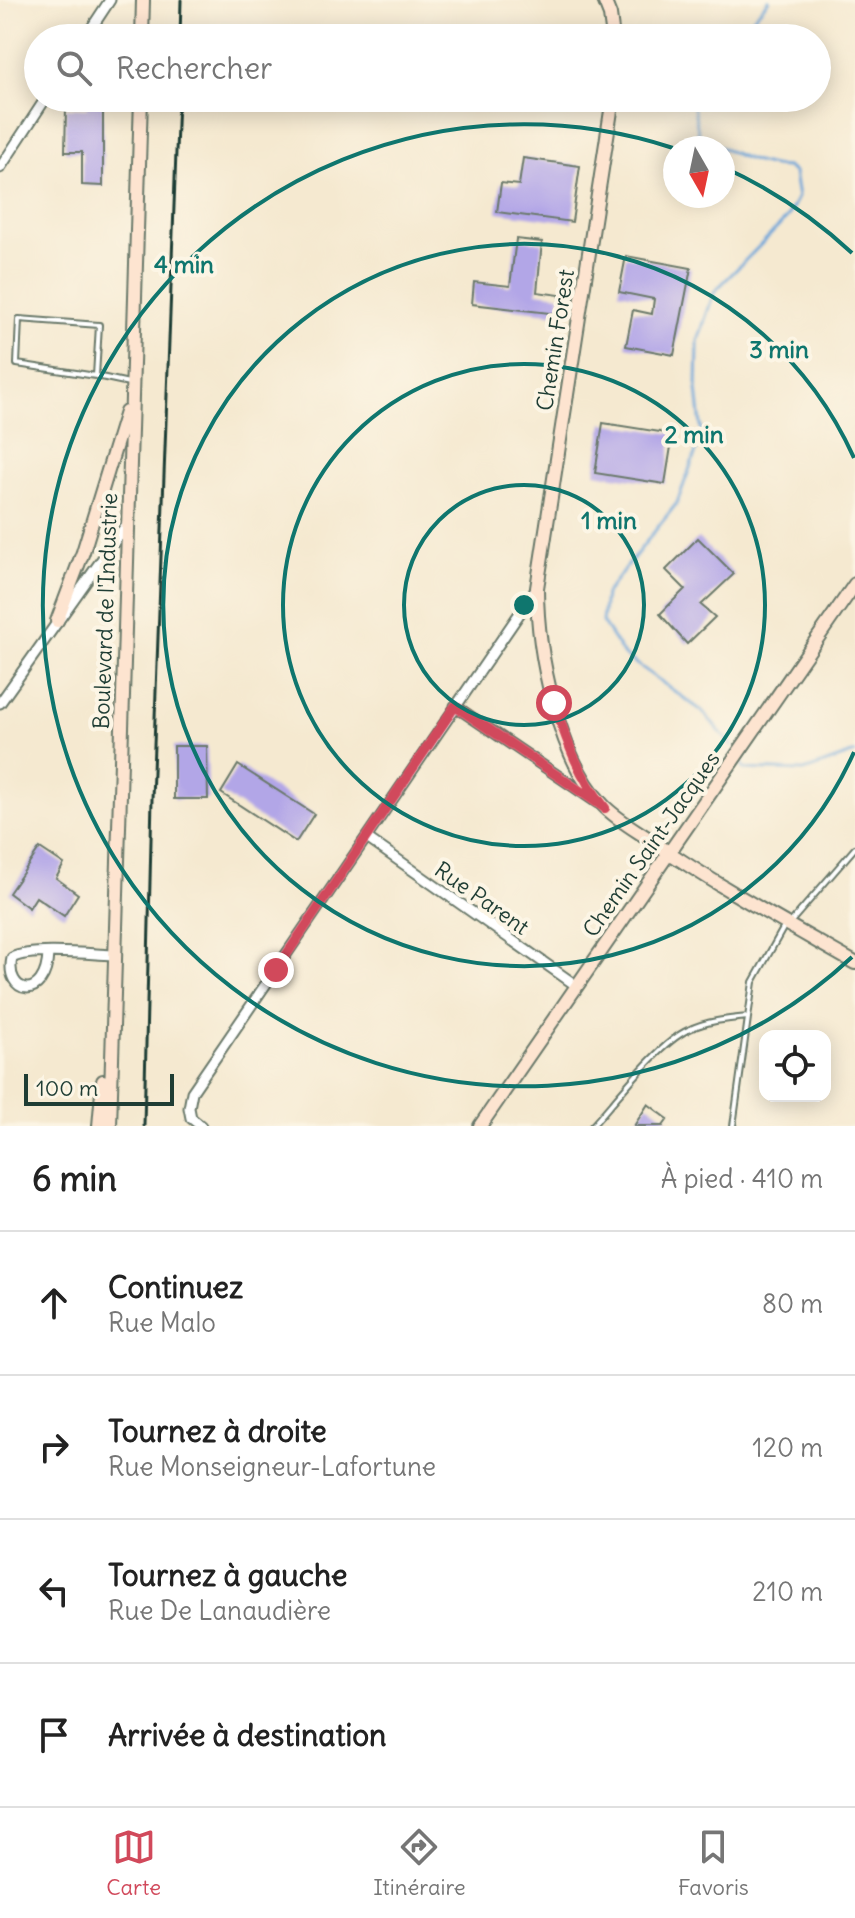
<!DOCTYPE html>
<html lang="fr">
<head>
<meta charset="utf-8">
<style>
	:root { --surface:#fff; --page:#f6f6f6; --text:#222; --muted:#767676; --line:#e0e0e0; --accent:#d1495b }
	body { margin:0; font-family:Delius,sans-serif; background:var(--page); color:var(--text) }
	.controls { position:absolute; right:24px; bottom:24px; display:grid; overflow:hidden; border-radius:16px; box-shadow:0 4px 20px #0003 }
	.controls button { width:72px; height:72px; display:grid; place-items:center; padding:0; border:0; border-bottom:2px solid var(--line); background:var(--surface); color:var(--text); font:40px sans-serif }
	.compass { position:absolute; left:663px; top:136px; width:72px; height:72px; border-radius:50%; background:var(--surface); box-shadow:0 4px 20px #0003; rotate:171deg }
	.scale { position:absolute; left:24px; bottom:20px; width:150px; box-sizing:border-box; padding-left:8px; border:4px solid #1f3d34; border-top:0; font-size:22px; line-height:28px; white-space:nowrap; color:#1f3d34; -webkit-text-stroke:6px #fcf5e5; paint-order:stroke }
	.stop { position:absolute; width:24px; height:24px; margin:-18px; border:6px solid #d1495b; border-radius:50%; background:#fff }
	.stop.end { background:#d1495b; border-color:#fff; box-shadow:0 2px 8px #0008 }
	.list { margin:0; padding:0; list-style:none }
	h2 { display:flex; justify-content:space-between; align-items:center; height:104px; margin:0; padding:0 32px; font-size:34px }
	h2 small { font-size:26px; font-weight:400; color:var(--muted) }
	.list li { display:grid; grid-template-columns:52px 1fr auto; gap:24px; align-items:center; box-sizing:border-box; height:144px; padding:0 32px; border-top:2px solid var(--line) }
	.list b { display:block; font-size:30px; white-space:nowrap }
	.list p { margin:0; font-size:26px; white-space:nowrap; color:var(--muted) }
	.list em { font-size:26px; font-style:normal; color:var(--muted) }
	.icon { flex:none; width:44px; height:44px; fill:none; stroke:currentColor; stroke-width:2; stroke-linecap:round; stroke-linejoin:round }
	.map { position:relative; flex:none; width:855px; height:1126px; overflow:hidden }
	.search { position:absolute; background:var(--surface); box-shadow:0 4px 20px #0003; left:24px; right:24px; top:24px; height:88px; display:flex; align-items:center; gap:20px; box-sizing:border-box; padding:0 28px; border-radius:44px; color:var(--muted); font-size:30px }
	.sheet { height:680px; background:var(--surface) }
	nav { display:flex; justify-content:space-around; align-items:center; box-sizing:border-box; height:112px; border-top:2px solid var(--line); background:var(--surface); font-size:22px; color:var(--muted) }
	nav a { display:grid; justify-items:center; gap:4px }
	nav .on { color:var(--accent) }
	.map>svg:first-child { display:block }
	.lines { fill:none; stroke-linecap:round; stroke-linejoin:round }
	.stream { stroke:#69a4d9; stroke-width:3 }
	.building { fill:#b2a6e7 }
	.lane-casing { stroke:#6a796b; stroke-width:8 }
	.street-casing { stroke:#6a796b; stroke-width:13 }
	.secondary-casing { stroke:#6a796b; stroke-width:16 }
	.lane { stroke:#fff; stroke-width:4 }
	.street { stroke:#fff; stroke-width:9 }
	.secondary { stroke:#fde4d0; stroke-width:12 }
	.rail { stroke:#1f3d34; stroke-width:3 }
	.route { stroke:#d1495b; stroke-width:10 }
	.ring { fill:none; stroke:#0f766e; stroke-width:4 }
	.labels { text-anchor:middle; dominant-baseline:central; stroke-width:8; stroke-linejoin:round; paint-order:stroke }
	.street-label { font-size:22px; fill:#1f3d34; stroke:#fcf5e5 }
	.centre { fill:#0f766e; stroke:#fcf5e5; stroke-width:4 }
	.ring-label { font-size:24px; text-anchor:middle; font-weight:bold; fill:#0f766e; stroke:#fcf5e5; stroke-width:8; stroke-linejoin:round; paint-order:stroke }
</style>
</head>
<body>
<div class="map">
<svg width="855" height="1126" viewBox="0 0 855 1126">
	<rect width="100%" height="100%" fill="#fcf5e5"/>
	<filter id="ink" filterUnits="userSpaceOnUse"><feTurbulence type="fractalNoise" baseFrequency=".0125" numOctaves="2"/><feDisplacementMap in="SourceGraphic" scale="16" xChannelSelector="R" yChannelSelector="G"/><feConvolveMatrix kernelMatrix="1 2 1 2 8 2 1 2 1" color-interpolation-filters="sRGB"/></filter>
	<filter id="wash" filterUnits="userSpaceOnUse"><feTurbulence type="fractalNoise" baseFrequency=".006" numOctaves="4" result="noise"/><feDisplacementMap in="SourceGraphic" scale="32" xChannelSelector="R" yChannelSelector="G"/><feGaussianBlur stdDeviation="1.8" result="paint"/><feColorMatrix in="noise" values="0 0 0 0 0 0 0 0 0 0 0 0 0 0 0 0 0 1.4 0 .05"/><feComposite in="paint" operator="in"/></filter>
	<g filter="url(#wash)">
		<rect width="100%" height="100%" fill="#f5e9d0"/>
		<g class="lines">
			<path class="stream" d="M710,38L747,25L769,0
				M692,98L699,137C727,150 756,167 787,167L794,173L798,197L787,218L714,292L698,341L697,389L702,435L677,503L605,594L602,622L624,655L702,711L732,746
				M742,763L744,769L804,771L855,753"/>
		</g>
		<g id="blocks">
			<path class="building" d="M86,98H103V186L82,185V152H65L66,108L87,109Z
				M523,158L580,166L572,222L497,212L501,183L519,185Z
				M516,239L542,242L537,292L560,295L558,314L472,304L474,282L510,286Z
				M626,256L691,268L674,355L626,346L633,310L652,314L654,299L619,292Z
				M603,423L673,434L665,484L595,473Z
				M698,538L734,574L701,605L715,617L687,644L660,614L685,589L666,570Z
				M174,746H207L208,799H174Z
				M238,765L314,814L296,842L221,793Z
				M40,848L64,864L56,878L78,894L64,916L36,897L29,908L9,893Z
				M648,1104L668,1119L663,1126H634Z"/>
		</g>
	</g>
	<g filter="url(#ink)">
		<use href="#blocks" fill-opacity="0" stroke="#6a796b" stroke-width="2"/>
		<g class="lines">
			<defs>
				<path id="lane" d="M96,376L17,364L19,319L99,325L96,376L129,383
					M790,923L855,848
					M592,1126C615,1101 659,1043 688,1030C706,1021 727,1019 748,1017
					M733,1126L753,982L785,925"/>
				<path id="street" d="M85,38L110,0
					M0,168L46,98
					M0,703L127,524
					M455,706L598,803
					M367,838L577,986
					M48,954C46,1003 4,994 12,958C30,948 91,954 114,955
					M201,1126L191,1118L189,1108L192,1092L537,588"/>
				<path id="secondary" d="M604,0L610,15L613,38
					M142,38L143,0
					M613,98L537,588C537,652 558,758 603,805C616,819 636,830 652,841C717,886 787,924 855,963
					M57,621L83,552L126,412
					M99,1126L103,1081
					M110,1126L141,98
					M480,1126L855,584"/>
			</defs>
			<use href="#lane" class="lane-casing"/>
			<use href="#street" class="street-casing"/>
			<use href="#secondary" class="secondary-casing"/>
			<use href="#lane" class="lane"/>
			<use href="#street" class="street"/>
			<use href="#secondary" class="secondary"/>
			<path class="rail" d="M180,38L181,0
				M144,1126L152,799L178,98"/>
		</g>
	</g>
	<g class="lines" filter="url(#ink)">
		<path class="route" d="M276,970L455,706L605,808C579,777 567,741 554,703"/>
	</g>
	<g class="ring">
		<circle cx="524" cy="605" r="120"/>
		<circle cx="524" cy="605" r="241"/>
		<path d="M854 752A361 361 0 1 1 854 458"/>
		<path d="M852 957A481 481 0 1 1 673 148M723 167A481 481 0 0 1 852 253"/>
	</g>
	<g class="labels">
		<g class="street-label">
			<text transform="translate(555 340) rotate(-81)">Chemin Forest</text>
			<text transform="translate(105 611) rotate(-88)">Boulevard de l'Industrie</text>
			<text transform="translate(651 844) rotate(-55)">Chemin Saint-Jacques</text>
			<text transform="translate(482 898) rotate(35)">Rue Parent</text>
		</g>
	</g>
	<circle cx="524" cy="605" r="12" class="centre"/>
	<g class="ring-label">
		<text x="184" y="273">4 min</text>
		<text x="779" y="358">3 min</text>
		<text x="694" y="443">2 min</text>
		<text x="609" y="529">1 min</text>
	</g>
</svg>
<div class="controls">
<button><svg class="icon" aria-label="locate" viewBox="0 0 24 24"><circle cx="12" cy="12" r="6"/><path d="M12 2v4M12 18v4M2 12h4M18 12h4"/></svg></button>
</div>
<svg class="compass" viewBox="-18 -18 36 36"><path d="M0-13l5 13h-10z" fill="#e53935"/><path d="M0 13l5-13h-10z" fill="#767676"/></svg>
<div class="scale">100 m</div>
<div class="stop" style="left:554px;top:703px"></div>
<div class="stop end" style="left:276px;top:970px"></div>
<div class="search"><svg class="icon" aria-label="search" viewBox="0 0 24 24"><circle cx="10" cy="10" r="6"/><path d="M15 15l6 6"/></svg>Rechercher</div>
</div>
<section class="sheet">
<h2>6 min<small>À pied · 410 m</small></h2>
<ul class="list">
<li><svg class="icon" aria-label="ahead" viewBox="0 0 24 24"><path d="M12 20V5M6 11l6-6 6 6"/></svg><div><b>Continuez</b><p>Rue Malo</p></div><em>80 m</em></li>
<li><svg class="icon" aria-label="right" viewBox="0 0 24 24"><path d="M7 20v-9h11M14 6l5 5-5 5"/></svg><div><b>Tournez à droite</b><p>Rue Monseigneur-Lafortune</p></div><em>120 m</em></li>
<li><svg class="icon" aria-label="left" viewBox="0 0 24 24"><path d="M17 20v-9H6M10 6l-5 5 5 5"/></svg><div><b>Tournez à gauche</b><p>Rue De Lanaudière</p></div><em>210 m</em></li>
<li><svg class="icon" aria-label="arrive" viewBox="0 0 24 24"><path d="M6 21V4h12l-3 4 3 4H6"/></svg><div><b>Arrivée à destination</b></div></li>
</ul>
</section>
<nav>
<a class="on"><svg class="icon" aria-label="map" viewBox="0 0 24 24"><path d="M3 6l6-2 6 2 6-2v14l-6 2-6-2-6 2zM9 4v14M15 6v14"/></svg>Carte</a>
<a><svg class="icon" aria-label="directions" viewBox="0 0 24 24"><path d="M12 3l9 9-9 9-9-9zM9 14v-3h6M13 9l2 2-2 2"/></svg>Itinéraire</a>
<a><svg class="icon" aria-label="saved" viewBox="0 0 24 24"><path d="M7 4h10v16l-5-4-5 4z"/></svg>Favoris</a>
</nav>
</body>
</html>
